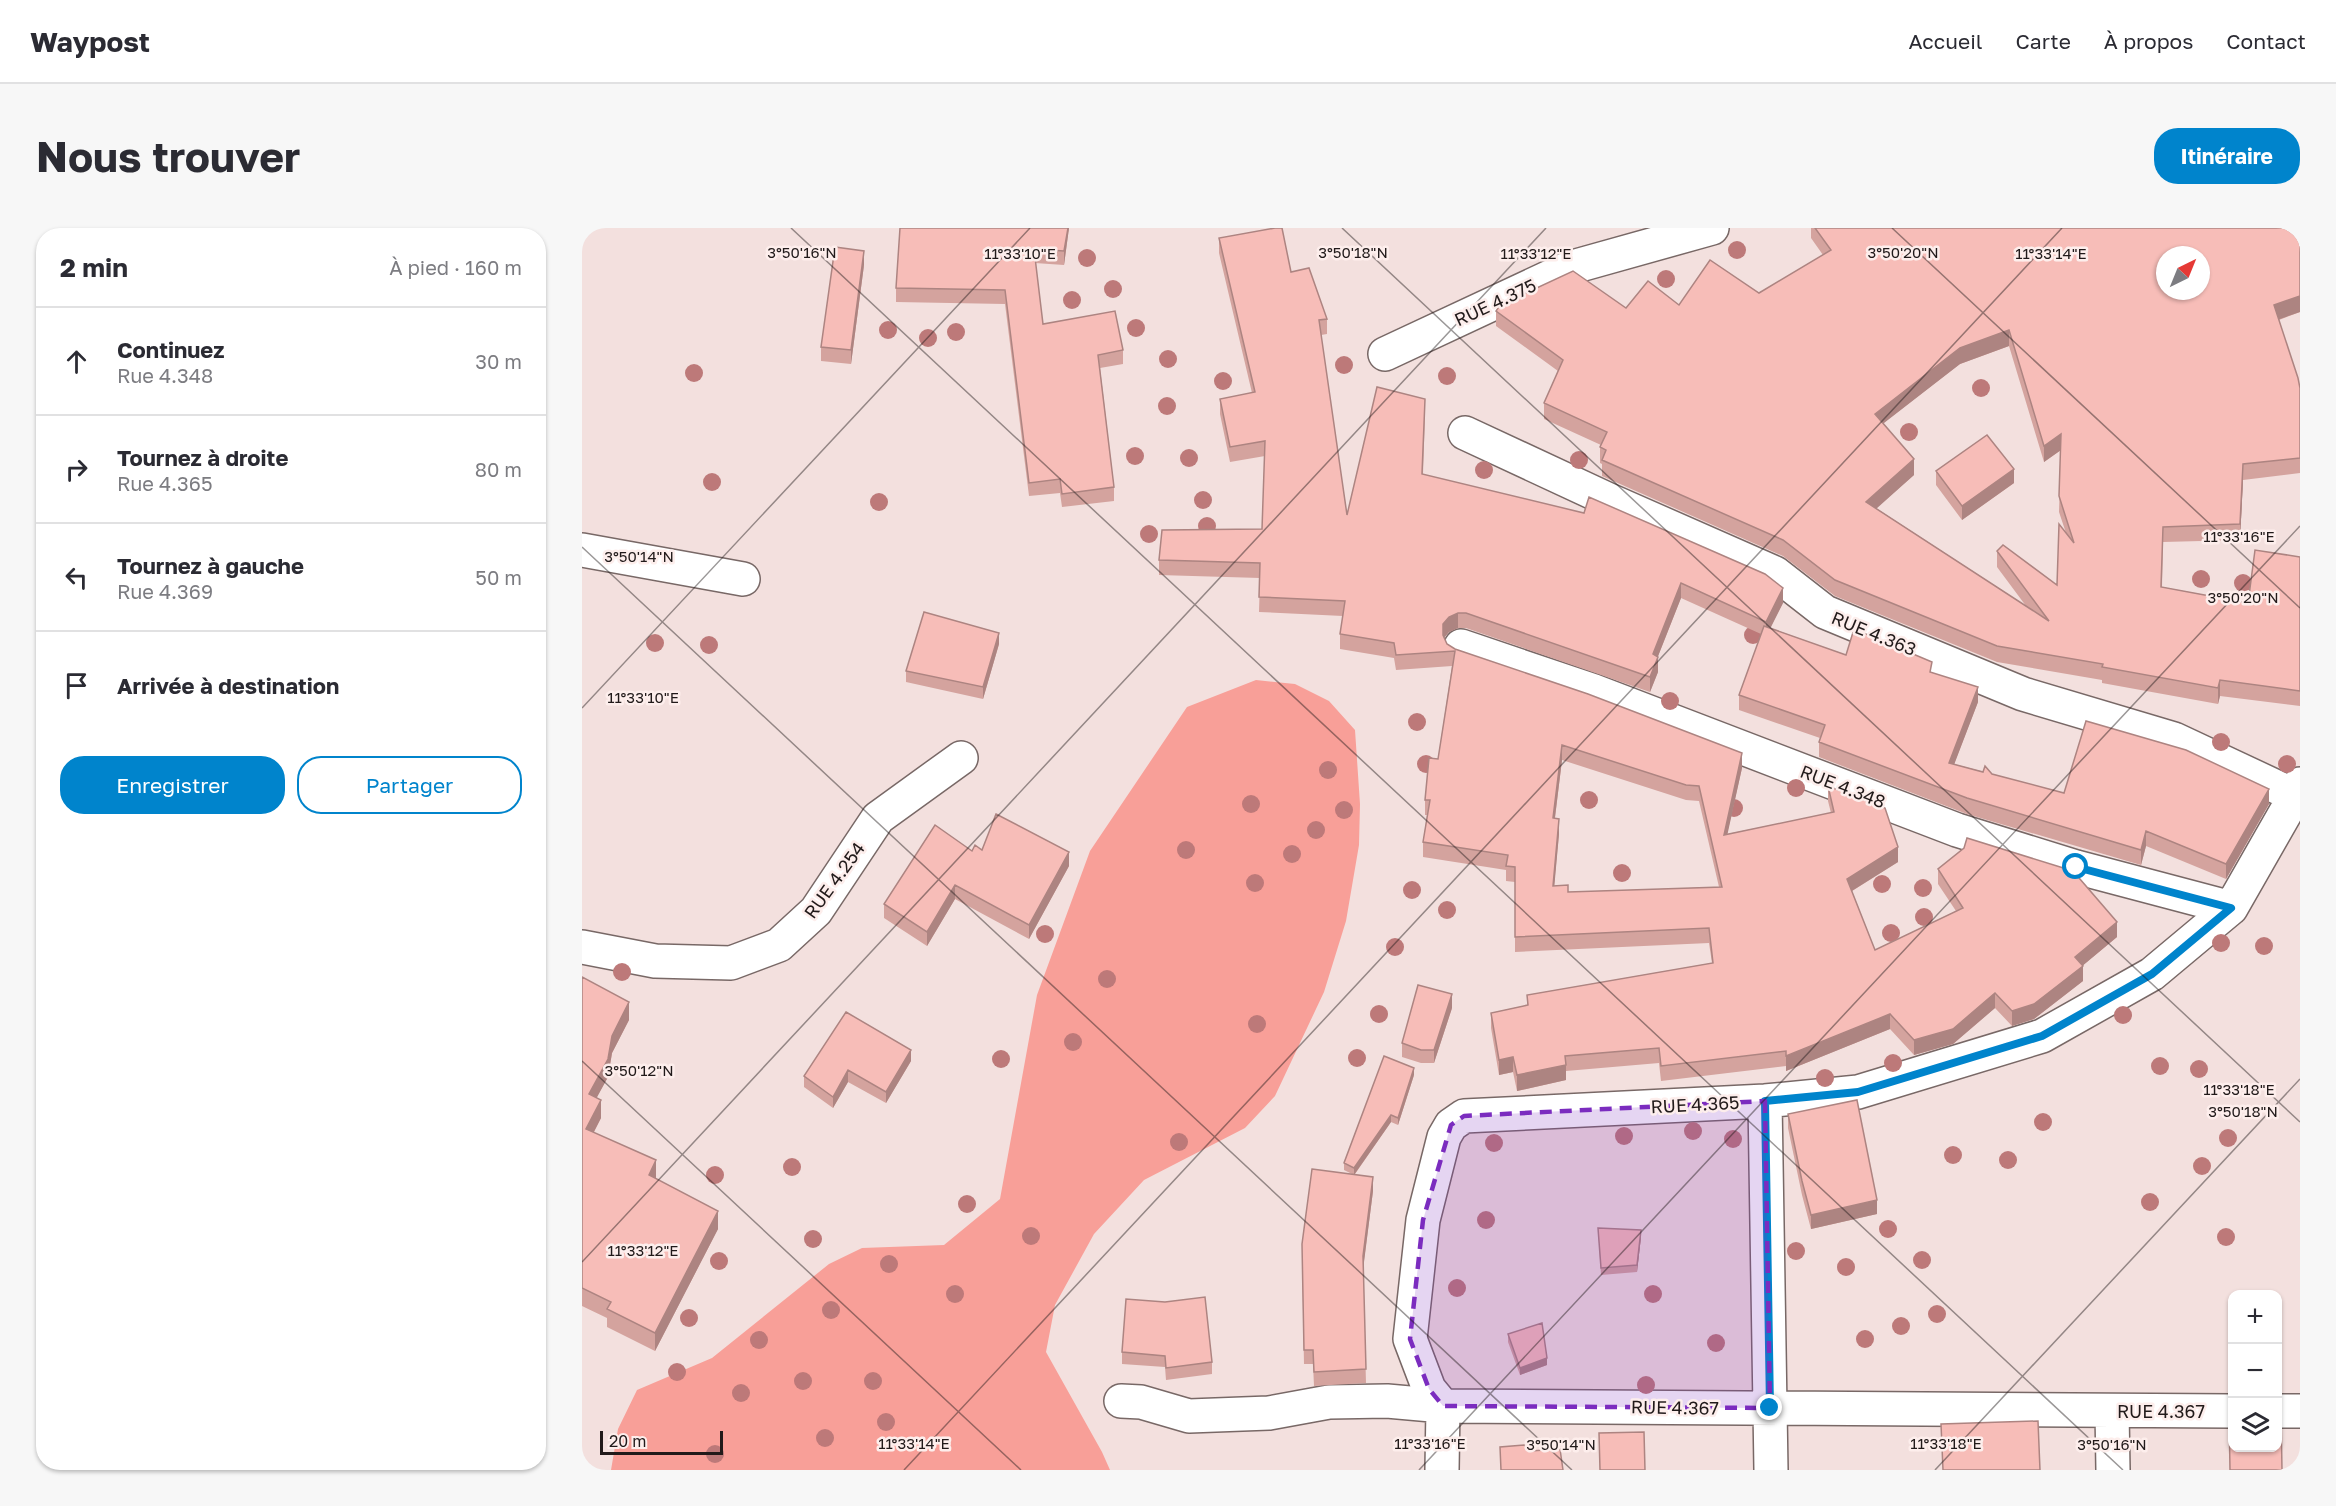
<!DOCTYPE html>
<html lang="fr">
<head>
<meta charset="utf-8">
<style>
	:root { --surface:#fff; --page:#f7f7f7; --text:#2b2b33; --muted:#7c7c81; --line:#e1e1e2; --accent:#0084cc }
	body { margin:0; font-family:"Golos Text",sans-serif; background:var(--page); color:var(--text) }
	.controls { position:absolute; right:18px; bottom:18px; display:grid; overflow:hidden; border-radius:12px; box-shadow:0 2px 4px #0004 }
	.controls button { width:54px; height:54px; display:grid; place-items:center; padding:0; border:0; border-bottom:2px solid var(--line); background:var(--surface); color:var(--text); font:30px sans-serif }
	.compass { position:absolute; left:1574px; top:18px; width:54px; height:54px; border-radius:50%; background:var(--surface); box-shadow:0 2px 4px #0004; rotate:43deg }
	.scale { position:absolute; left:18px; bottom:15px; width:123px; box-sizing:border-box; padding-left:6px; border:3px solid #211a1a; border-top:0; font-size:16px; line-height:21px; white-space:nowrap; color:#211a1a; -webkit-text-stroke:4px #fdeeec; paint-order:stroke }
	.stop { position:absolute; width:18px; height:18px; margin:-14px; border:4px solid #0084cc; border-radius:50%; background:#fff }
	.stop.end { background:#0084cc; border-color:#fff; box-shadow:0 2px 6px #0008 }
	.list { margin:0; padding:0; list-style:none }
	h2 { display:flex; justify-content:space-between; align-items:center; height:78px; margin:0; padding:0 24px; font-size:26px }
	h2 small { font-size:20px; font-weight:400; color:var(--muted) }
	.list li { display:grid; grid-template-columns:39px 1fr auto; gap:18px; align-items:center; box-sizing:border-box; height:108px; padding:0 24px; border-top:2px solid var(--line) }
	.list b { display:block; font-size:22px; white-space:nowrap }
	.list p { margin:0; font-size:20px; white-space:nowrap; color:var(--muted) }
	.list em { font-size:20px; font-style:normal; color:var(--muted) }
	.actions { display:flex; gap:12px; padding:18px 24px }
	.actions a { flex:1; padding:14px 0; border:2px solid var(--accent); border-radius:24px; text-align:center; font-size:21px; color:var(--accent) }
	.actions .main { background:var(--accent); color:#fff }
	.icon { flex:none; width:33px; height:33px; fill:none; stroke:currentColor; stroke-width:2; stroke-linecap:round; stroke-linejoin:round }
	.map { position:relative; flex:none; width:1718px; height:1242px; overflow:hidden; border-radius:24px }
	header { display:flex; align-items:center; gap:36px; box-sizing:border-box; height:84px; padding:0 30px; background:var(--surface); border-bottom:2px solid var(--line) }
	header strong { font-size:28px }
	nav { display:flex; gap:33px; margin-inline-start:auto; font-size:21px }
	.intro { display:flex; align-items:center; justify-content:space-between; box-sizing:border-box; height:144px; padding:0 36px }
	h1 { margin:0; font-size:42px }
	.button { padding:15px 27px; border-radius:24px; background:var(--accent); color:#fff; font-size:21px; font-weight:700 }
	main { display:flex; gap:36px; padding:0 36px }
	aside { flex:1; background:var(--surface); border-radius:24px; box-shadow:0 2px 4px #0004 }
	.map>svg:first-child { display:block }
	.green { fill:#f89f98 }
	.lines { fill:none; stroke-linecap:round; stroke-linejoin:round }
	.minor-casing { stroke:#786866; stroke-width:36 }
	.minor { stroke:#fff; stroke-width:33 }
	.tree { fill:#bd7979 }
	.wall { fill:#d4a39e; fill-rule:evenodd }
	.shaded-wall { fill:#ad8481 }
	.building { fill:#f7bdb8; stroke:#ad8481; stroke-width:1.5; fill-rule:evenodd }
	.route { stroke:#0084cc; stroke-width:8 }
	.marked { fill:#7b2cbf; fill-opacity:0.2; stroke:#7b2cbf; stroke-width:4.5; stroke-dasharray:12 8; stroke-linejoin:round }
	.ticks { fill:none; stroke:#211a1a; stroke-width:1.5; stroke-opacity:0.45 }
	.labels { text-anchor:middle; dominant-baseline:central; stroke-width:5; stroke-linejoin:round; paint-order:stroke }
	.street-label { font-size:18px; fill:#211a1a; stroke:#fdeeec }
	.ticks-label { font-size:15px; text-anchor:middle; fill:#211a1a; stroke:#fdeeec; stroke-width:5; stroke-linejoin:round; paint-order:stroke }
</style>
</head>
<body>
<header>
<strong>Waypost</strong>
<nav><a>Accueil</a><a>Carte</a><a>À propos</a><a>Contact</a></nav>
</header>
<div class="intro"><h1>Nous trouver</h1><a class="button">Itinéraire</a></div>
<main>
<aside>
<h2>2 min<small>À pied · 160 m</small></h2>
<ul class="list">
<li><svg class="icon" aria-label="ahead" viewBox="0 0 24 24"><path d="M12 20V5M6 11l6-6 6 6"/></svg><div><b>Continuez</b><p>Rue 4.348</p></div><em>30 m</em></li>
<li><svg class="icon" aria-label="right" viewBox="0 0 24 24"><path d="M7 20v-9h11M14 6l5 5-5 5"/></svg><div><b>Tournez à droite</b><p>Rue 4.365</p></div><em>80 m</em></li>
<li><svg class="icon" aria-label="left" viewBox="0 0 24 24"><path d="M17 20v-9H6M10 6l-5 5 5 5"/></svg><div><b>Tournez à gauche</b><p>Rue 4.369</p></div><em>50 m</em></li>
<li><svg class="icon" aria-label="arrive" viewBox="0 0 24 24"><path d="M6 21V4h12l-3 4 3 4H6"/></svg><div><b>Arrivée à destination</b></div></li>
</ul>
<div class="actions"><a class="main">Enregistrer</a><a>Partager</a></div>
</aside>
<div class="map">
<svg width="1718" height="1242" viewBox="0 0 1718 1242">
	<rect width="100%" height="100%" fill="#f3e0de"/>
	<path class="green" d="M674,452L713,456L747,473L773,502L778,576L777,617L764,693L742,764L693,868L663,900L562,952L512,1006L473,1077L464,1124L520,1224L528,1242H29L36,1201L55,1162L130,1130L247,1036L280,1020L362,1017L418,971L455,767L508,623L605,479Z"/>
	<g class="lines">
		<defs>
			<path id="minor" d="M803,126L987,40L1130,0
				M883,205L1027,272L1193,345L1243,384L1441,466L1592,511L1718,570
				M0,322L161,351
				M879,418L1012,463L1375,602L1494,639L1649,680
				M0,719L73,733L149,735L197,717L234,683L296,590L379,530
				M1183,873L1189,1242
				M539,1173L559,1174L607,1188L687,1185L747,1174L805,1173L861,1178L1650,1183
				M1530,1183L1531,1242
				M1696,1183H1718
				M860,1242L861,1178L847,1161L828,1111L841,992L862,909L869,897L882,888L1183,873L1276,864L1460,808L1570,746L1649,680L1713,568L1718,556"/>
		</defs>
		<use href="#minor" class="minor-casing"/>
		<use href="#minor" class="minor"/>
	</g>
	<g class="tree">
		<circle cx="1155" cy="22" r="9"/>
		<circle cx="505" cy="30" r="9"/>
		<circle cx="1084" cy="51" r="9"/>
		<circle cx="531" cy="61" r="9"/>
		<circle cx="490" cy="72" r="9"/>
		<circle cx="554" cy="100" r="9"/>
		<circle cx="306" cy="102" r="9"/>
		<circle cx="374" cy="104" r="9"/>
		<circle cx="346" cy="110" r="9"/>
		<circle cx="586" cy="131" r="9"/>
		<circle cx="762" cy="137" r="9"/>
		<circle cx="112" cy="145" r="9"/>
		<circle cx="865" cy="148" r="9"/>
		<circle cx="641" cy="153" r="9"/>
		<circle cx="1399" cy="160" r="9"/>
		<circle cx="585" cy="178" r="9"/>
		<circle cx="1327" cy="204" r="9"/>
		<circle cx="553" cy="228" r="9"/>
		<circle cx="607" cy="230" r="9"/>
		<circle cx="997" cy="232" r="9"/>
		<circle cx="902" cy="242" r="9"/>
		<circle cx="130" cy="254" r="9"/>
		<circle cx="621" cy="272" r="9"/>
		<circle cx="297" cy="274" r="9"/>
		<circle cx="625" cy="298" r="9"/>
		<circle cx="567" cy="306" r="9"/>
		<circle cx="1619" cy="351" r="9"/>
		<circle cx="1661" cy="355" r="9"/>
		<circle cx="1171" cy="407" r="9"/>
		<circle cx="73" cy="415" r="9"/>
		<circle cx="127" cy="417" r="9"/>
		<circle cx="1088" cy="473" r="9"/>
		<circle cx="835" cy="494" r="9"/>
		<circle cx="1639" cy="514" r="9"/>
		<circle cx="844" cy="536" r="9"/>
		<circle cx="1705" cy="536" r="9"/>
		<circle cx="746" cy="542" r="9"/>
		<circle cx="1214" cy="560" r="9"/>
		<circle cx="1007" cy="572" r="9"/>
		<circle cx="669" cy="576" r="9"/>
		<circle cx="1152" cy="580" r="9"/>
		<circle cx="762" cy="582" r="9"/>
		<circle cx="734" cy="602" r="9"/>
		<circle cx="604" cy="622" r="9"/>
		<circle cx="710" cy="626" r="9"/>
		<circle cx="1040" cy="645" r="9"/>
		<circle cx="673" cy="655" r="9"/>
		<circle cx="1300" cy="656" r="9"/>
		<circle cx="1341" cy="660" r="9"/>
		<circle cx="830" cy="662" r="9"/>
		<circle cx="865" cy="682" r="9"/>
		<circle cx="1342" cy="689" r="9"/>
		<circle cx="1309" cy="705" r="9"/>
		<circle cx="463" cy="706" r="9"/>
		<circle cx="1639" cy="715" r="9"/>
		<circle cx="1682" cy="718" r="9"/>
		<circle cx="813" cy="719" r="9"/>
		<circle cx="40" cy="744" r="9"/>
		<circle cx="525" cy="751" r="9"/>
		<circle cx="797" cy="786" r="9"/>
		<circle cx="1541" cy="787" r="9"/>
		<circle cx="675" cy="796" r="9"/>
		<circle cx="491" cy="814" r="9"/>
		<circle cx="775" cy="830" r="9"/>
		<circle cx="419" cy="831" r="9"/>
		<circle cx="1311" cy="835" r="9"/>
		<circle cx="1578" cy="838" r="9"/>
		<circle cx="1617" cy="841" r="9"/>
		<circle cx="1243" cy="850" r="9"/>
		<circle cx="1461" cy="894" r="9"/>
		<circle cx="1111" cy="903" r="9"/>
		<circle cx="1042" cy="908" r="9"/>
		<circle cx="1646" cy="910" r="9"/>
		<circle cx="1151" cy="911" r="9"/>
		<circle cx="597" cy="914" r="9"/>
		<circle cx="912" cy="915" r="9"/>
		<circle cx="1371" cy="927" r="9"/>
		<circle cx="1426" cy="932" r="9"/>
		<circle cx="1620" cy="938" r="9"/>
		<circle cx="210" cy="939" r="9"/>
		<circle cx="133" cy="947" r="9"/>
		<circle cx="1568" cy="974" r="9"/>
		<circle cx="385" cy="976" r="9"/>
		<circle cx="904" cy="992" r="9"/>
		<circle cx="1306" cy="1001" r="9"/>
		<circle cx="449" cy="1008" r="9"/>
		<circle cx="1644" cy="1009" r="9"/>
		<circle cx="231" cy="1011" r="9"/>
		<circle cx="1214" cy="1023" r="9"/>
		<circle cx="1340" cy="1032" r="9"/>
		<circle cx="137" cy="1033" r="9"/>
		<circle cx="307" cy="1036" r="9"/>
		<circle cx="1264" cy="1039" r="9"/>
		<circle cx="875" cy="1060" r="9"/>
		<circle cx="373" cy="1066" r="9"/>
		<circle cx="1071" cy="1066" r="9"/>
		<circle cx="249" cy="1082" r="9"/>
		<circle cx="1355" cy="1086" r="9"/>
		<circle cx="107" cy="1090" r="9"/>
		<circle cx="1319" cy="1098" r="9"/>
		<circle cx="1283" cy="1111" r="9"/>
		<circle cx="177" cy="1112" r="9"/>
		<circle cx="1134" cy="1115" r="9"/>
		<circle cx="95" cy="1144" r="9"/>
		<circle cx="221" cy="1153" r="9"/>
		<circle cx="291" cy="1153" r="9"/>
		<circle cx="1064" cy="1157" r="9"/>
		<circle cx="159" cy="1165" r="9"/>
		<circle cx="304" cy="1194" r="9"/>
		<circle cx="243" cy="1210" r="9"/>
		<circle cx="133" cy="1226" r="9"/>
	</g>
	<path class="wall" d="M487,0L482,37L453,35L461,96L541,122V136L518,140L532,259V273L480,279L478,265L447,268L423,76L314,74V60Z
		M1229,0H1718V84L1697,92L1718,160V245L1661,252L1658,312L1581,314L1580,359L1666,375L1718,329V478L1638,468L1636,476L1520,455V452L1415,434L1253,368L1201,328L1020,248V236L1018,235V219L1019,217L962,191V175L976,143L914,98V83L1044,80L1097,77L1177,65L1241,27L1229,10ZM1427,118L1462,234L1479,222L1477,284L1484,305L1475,357L1415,323V339L1444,378L1294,280L1332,247L1301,195L1378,136Z
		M637,10L709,44L745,91V106L739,107L765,287L843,186L841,246L1201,375L1188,400L1264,427L1350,445L1396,474L1372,536L1482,565L1687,576L1644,651L1564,618L1559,637L1385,586L1237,529V514L1238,510L1157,482V467L1179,406L1099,370L1076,428V444L1068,464L884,400H876L867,404L862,410L865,416L873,421L1160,540L1145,606L1249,585L1246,573V558L1316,634L1270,663L1293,722L1374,683L1356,656V641L1535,709L1500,738L1501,753L1452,791L1430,798L1413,780L1371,816L1332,827L1308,801L1204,843V838L1079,853L1077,835L984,843V852L935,863L931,844L917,847L909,800V785L945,777V767L1130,735L1127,715L933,724V654L924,653V642L841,629V614L845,587H843V572L856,531L870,438L814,442L812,430L758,421V406L761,388L677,384L678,350L577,347V332L680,301L683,228L648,234L638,186V171L670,165L637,25ZM980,532L1104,572L1117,573L1137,659L986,664L972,658L977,606L973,590Z
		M282,37L269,136L239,133V119Z
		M1354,243L1432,255L1380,292L1354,257Z
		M417,416L401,471L324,454V443Z
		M400,622L487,638L447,711L373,671L345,718L302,690V676L390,623Z
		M0,749L47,792L30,825L26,849L14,870L19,890L12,904L74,950L136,1001L73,1123L25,1099V1090L0,1078Z
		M870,780L852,835H839L820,829V815Z
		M329,833L304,875L266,854L251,880L222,859V848Z
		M832,847L816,897L809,894L773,946L791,963L781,1040L784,1155L732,1158L731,1136H722L720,1030L770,946L762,942V935Z
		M1206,886L1295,986L1229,1001L1220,967L1206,900Z
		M1016,1000L1059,1009L1055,1044L1019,1047Z
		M583,1074L630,1134V1146L584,1152L583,1139L540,1136V1124Z
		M926,1106L965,1137L938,1147L926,1114Z"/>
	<path class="shaded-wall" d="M486,0H487L482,37V23Z
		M282,23V37L269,136V122Z
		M1718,68V84L1692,93V77Z
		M1427,102V118L1378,136L1293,202V186L1378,120Z
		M1479,206V222L1462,234V218Z
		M1332,231V247L1284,290V274Z
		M1661,236V252L1658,312V296Z
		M1432,241V255L1380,292V278Z
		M1099,355V370L1071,441V426Z
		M1201,360V375L1184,409V394Z
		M876,385V400L867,404L861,411V396L867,389Z
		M417,405V416L401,471V459Z
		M1076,429V444L1068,464V449Z
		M1638,452V468L1636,476V460Z
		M1396,459V474L1367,550V535Z
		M980,517V532L971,605V590Z
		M1160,525V540L1142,622V607Z
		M1687,561V576L1644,651V636Z
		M977,591V606L971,673V658Z
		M1564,603V618L1559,637V622Z
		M1316,619V634L1265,666V651Z
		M487,624V638L447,711V697Z
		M373,657V671L345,718V704Z
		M1535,694V709L1493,744V729Z
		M1501,738V753L1452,791L1430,798V783Z
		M1413,765V780L1371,816L1332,827V812Z
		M870,766V780L852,835V822Z
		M47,774V792L30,825L26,849L7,884V866L30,808Z
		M1308,786V801L1204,843V828Z
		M329,822V833L304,875V864Z
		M931,829V844L917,847V832Z
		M984,837V852L935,863V847Z
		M832,840V847L816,897V890Z
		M266,842V854L251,880V869Z
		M19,872V890L4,919V901Z
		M809,887V894L772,947V940Z
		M74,932V950L67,965V947Z
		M791,949V963L781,1042V1028Z
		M1295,972V986L1229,1001V987Z
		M136,983V1001L73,1123V1105Z
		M1059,1002V1009L1055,1044V1037Z
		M965,1130V1137L938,1147V1140Z"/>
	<path class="building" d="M318,0H486L482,23L452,21L461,96L533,83L541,122L516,127L532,259L480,266L478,251L447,255L423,62L314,60Z
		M693,0H700L709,44L727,40L745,91L737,92L765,287L795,159L843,171L840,246L1002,285L1007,269L1183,346L1201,360L1184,394L1099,355L1071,426L1076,429L1068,449L884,385H876L867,389L861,396V407L865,416L873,421L1006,466L1160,525L1142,607L1252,584L1246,558L1303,580L1316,619L1265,651L1293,722L1381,680L1356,641L1382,620L1385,610L1491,643L1535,694L1493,729L1501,738L1452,776L1430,783L1413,765L1371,801L1332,812L1308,786L1204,828V823L1079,838L1077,820L983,828L984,837L935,847L931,829L917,832L909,785L946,777L945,767L1131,735L1127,700L933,709V639L924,638L926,627L841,614L848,572H843L847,530L856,531L873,423L814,427L812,415L758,406L763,373L677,369L678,335L577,332L580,302L680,301L683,213L648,219L638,171L673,164L637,10ZM980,517L1104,557L1117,558L1140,659L986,664V657L971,658L977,591L971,590Z
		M1233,0H1718V68L1692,77L1716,150L1718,160V230L1661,236L1658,296L1581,299L1579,359L1666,375L1673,322L1718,329V463L1638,452L1636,460L1520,439L1521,436L1415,418L1253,352L1201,312L1020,232L1024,222L1018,219L1025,204L962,175L981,132L914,83L918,77L991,43L1044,80L1066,53L1097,77L1128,32L1177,65L1249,22ZM1583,27H1619V63H1583ZM1427,102L1462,218L1479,206L1477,268L1492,315L1477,296L1475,357L1421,317L1415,323L1467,393L1284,274L1332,231L1293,186L1378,120Z
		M253,19L282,23L269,122L239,119Z
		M1405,207L1432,241L1380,278L1354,243Z
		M342,384L417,405L401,459L324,443Z
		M1182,398L1264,427L1272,401L1350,434L1348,444L1396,459L1367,535L1401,544L1403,538L1410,546L1482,565L1504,493L1604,522L1687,561L1644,636L1564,603L1559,622L1385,570L1237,514L1243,497L1157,467Z
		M414,586L487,624L447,697L373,657L345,704L302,676L353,597L390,623L393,617L400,622Z
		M0,749L47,774L30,808L26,831L7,866L19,872L4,901L74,932L67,947L136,983L73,1105L25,1081L29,1074L0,1060Z
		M836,757L870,766L852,822H839L820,815Z
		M264,784L329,822L304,864L266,842L251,869L222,848Z
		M802,828L832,840L816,890L809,887L772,940L762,935Z
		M1275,872L1295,972L1229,987L1220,953L1206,886Z
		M730,941L791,949L781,1028L784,1141L732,1144L731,1122H722L720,1016Z
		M1016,1000L1059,1002L1055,1037L1019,1040Z
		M623,1069L630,1134L584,1140L583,1128L540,1124L544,1071L583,1074Z
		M960,1095L965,1130L938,1140L926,1106Z
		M1647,1184H1650V1220H1695V1184H1699L1700,1242H1648Z
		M1456,1193L1458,1242H1361L1359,1196Z
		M1062,1204L1063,1242H1018L1017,1205Z
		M942,1217L948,1223L978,1221L981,1242H919L918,1219Z"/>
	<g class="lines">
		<path class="route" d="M1188,1180L1183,873L1276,864L1460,808L1570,746L1649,680L1494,639"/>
	</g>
	<path class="marked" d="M1183,873L1188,1180L861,1178L847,1161L828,1111L841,992L869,897L882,888Z"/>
	<path class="ticks" d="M209,0L1541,1242M760,0L1718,894M1310,0L1718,380M0,319L990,1242M0,480L448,0M0,833L439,1242M0,1034L964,0M322,1242L1480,0M837,1242L1718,298M1353,1242L1718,851"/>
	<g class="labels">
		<g class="street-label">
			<text transform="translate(913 74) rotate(-25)">RUE 4.375</text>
			<text transform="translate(1292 405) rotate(22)">RUE 4.363</text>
			<text transform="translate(1261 558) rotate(21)">RUE 4.348</text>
			<text transform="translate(252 652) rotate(-54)">RUE 4.254</text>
			<text transform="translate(1113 876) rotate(-3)">RUE 4.365</text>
			<text transform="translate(1093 1179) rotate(1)">RUE 4.367</text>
			<text x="1579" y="1183">RUE 4.367</text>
		</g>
	</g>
	<g class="ticks-label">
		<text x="220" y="30">3°50'16"N</text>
		<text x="771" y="30">3°50'18"N</text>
		<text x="1321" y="30">3°50'20"N</text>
		<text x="438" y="31">11°33'10"E</text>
		<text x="1469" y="31">11°33'14"E</text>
		<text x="954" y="31">11°33'12"E</text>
		<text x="1657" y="314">11°33'16"E</text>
		<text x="57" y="334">3°50'14"N</text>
		<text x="1661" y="375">3°50'20"N</text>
		<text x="61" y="475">11°33'10"E</text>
		<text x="57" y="848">3°50'12"N</text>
		<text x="1657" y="867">11°33'18"E</text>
		<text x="1661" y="889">3°50'18"N</text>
		<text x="61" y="1028">11°33'12"E</text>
		<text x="332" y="1221">11°33'14"E</text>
		<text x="848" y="1221">11°33'16"E</text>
		<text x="1364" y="1221">11°33'18"E</text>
		<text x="979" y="1222">3°50'14"N</text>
		<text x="1530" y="1222">3°50'16"N</text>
	</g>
</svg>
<div class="controls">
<button>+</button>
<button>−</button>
<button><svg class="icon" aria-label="layers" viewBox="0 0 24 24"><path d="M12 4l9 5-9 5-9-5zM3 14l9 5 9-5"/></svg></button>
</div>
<svg class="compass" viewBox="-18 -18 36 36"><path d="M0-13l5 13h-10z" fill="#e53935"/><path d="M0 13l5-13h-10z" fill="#7c7c81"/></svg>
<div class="scale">20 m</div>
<div class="stop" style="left:1494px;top:639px"></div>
<div class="stop end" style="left:1188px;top:1180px"></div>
</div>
</main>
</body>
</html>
